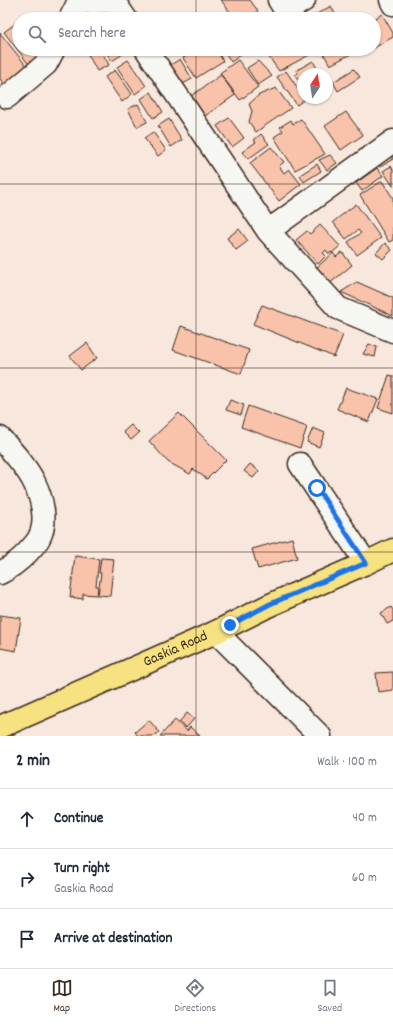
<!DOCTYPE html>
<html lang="en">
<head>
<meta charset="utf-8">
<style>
	:root { --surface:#fff; --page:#f2f2f3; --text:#1f2937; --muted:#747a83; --line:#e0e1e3; --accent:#3b2a1e }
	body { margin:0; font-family:Dekko,sans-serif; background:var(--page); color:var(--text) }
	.compass { position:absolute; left:297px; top:68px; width:36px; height:36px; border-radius:50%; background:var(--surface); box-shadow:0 1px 3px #0004; rotate:12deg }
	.stop { position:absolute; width:12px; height:12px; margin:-9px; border:3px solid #1a73e8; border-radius:50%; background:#fff }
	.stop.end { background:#1a73e8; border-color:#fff; box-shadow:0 1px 4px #0008 }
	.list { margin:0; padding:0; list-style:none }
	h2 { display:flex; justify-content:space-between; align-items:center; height:52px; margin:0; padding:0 16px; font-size:17px }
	h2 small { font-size:13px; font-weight:400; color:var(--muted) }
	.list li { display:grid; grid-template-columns:26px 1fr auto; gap:12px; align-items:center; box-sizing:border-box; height:60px; padding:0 16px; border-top:1px solid var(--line) }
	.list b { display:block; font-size:15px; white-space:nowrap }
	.list p { margin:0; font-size:13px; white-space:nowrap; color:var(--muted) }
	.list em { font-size:13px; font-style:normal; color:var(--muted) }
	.icon { flex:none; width:22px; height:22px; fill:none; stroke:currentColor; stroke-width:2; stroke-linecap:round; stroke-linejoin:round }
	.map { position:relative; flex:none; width:393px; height:736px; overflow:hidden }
	.search { position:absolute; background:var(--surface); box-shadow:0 1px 3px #0004; left:12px; right:12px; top:12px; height:44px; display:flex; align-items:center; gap:10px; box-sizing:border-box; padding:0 14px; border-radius:22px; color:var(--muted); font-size:15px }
	.sheet { height:232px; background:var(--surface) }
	nav { display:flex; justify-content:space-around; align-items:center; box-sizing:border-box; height:56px; border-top:1px solid var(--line); background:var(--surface); font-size:11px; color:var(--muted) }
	nav a { display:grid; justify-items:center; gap:2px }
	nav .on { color:var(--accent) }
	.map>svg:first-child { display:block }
	.building { fill:#f9c3ab; stroke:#3b2a1e }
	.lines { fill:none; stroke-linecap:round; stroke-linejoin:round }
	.minor-casing { stroke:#3b2a1e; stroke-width:25 }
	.major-casing { stroke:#3b2a1e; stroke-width:25 }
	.minor { stroke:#f6f6f2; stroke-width:22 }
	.major { stroke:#f7e281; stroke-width:22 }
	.route { stroke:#1a73e8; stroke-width:5 }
	.grid { fill:none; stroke:#3b2a1e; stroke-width:1; stroke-opacity:0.55 }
	.labels { text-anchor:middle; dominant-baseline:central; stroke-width:3; stroke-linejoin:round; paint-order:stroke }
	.street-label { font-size:15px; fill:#3b2a1e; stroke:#f6f6f2 }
</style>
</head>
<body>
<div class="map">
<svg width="393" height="736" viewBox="0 0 393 736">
	<rect width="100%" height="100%" fill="#f7e7dd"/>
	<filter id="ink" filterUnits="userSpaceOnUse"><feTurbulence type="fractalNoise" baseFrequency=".025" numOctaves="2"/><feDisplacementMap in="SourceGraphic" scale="8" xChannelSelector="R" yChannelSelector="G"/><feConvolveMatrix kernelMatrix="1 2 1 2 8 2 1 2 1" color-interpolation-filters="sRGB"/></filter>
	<g filter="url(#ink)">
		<path class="building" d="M221,0H250L258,11L246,19H235Z
			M331,6L335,14L327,19H308Z
			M94,8L103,19H90L86,14Z
			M382,14L393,33V37L374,48V19Z
			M16,23L19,26V49H37L42,56L30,66L4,32Z
			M0,33L28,68L6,86L0,79Z
			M85,49H100L109,65L97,71Z
			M104,49H120L123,54L112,61Z
			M198,49H216L223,61L196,78L183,58Z
			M223,49H249L231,62Z
			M265,49H310L313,53L279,71L264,50Z
			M321,49H351L353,53L330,65Z
			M180,59L192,79L181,85L169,66Z
			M128,60L146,86L135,94L117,67Z
			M238,60L258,87L240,100L220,73Z
			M258,61L272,76L258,85L247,68Z
			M313,61L320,74H303V87L295,75L298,73L297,70Z
			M354,69L360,77L338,91L333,82Z
			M115,70L132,94L122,102L105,77Z
			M286,71L303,96V98L305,99L297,105L277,77Z
			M221,75L235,95L205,116L191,96Z
			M276,88L291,108L256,132L249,122L252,111L249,104L259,95Z
			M151,92L163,112L153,118L141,99Z
			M138,104L147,122L137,127L128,109Z
			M346,112L363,135L341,150L325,126Z
			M229,118L244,138L232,147L217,126Z
			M169,119L182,140L171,147L158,126Z
			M301,119L325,154L295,170L274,137L283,131L280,127L291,120L293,124Z
			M153,132L166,150L158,156L144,138Z
			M261,134L269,144L248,159L242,152L256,142L254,140Z
			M271,147L284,162L279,166L284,173L289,169L301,184L279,201L250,163Z
			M393,150V159L380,167L376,160Z
			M330,155L337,163L327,170L319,160Z
			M317,164L321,171L304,182L300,175Z
			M391,166L393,170V186L383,171Z
			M377,168L383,176L362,191L356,183Z
			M382,181L393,198V240L389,242L360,195Z
			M356,204L381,238L357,255L348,242L361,233L358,230L346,239L333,222Z
			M320,225L340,246L332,253L331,252L329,254L326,250L323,253L326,256L318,264L296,240L307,231L310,234Z
			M239,229L248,241L236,250L227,238Z
			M385,243L392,250L383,259L376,253Z
			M342,252L352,265L328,285L315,269L333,253L336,257Z
			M357,282L393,298V316L341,292Z
			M262,305L343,335L334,357L253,324Z
			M181,326L249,350L241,374L173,350Z
			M87,343L97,358L81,370L70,356Z
			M369,344L377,347L375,357L363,354Z
			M389,375L393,376V413L378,408Z
			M346,388L378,399L369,422L337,409Z
			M230,400L244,405L241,415L226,410Z
			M248,406L307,427L300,448L241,427Z
			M179,413L226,460L207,479L193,469L190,474L168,462L149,441Z
			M131,425L139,433L131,440L123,432Z
			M313,428L325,433L319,447L307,442Z
			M250,464L259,471L253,478L244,471Z
			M292,538L297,558L258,569L252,549Z
			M75,556L99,559L96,586H98L97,595L83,594V599L70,597Z
			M101,558L114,559L110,596L98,595L101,573H99Z
			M391,607L393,610V621L387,624L381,613Z
			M0,615L21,618L16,651L0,648Z
			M393,672V690L378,692L376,673Z
			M187,713L194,719L186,728L179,722Z
			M149,720L159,732L154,736H138L135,732Z
			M175,720L187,731L190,727L200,736H160Z"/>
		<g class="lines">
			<defs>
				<path id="minor" d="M113,0L126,19
					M279,0L286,11L304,0
					M391,0L393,4
					M70,19L78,3L114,1
					M146,49L268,231L338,308L393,331
					M7,97L46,64L54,49
					M268,231L393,141
					M0,438C12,451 26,466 34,482C42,498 48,522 39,538C36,544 31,548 27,553C19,561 10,568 0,573
					M300,464L366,563
					M216,632L320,736"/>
				<g id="major">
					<path id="s1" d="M0,727L216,632L270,605L366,563L393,550"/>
				</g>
			</defs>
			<use href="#minor" class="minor-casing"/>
			<use href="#major" class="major-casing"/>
			<use href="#minor" class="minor"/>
			<use href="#major" class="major"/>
		</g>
	</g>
	<g class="lines" filter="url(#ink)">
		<path class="route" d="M230,625L270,604L366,563L317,488"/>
	</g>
	<path class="grid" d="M196,0V19M196,49V736M0,184H393M0,368H393M0,552H393"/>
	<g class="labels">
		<g class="street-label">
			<text stroke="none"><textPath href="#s1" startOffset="192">Gaskia Road</textPath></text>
		</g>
	</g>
</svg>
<svg class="compass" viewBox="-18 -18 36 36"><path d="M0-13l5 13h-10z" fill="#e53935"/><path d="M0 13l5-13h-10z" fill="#747a83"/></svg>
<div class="stop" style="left:317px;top:488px"></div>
<div class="stop end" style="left:230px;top:625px"></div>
<div class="search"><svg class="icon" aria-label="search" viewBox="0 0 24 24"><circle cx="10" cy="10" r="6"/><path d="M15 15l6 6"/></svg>Search here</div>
</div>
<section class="sheet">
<h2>2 min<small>Walk · 100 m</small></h2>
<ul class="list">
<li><svg class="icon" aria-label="ahead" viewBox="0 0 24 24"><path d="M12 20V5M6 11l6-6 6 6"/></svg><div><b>Continue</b></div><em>40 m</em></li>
<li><svg class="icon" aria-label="right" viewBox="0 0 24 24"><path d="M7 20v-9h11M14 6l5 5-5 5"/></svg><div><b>Turn right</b><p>Gaskia Road</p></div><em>60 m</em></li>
<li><svg class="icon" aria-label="arrive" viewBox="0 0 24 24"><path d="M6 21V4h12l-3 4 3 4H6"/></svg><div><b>Arrive at destination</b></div></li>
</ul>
</section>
<nav>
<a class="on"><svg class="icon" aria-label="map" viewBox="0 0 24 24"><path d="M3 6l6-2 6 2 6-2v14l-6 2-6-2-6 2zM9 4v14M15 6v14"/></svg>Map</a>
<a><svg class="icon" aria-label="directions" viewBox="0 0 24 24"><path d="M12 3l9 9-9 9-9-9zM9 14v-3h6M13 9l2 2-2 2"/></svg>Directions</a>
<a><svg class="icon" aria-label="saved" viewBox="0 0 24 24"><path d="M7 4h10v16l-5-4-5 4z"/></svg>Saved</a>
</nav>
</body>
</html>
